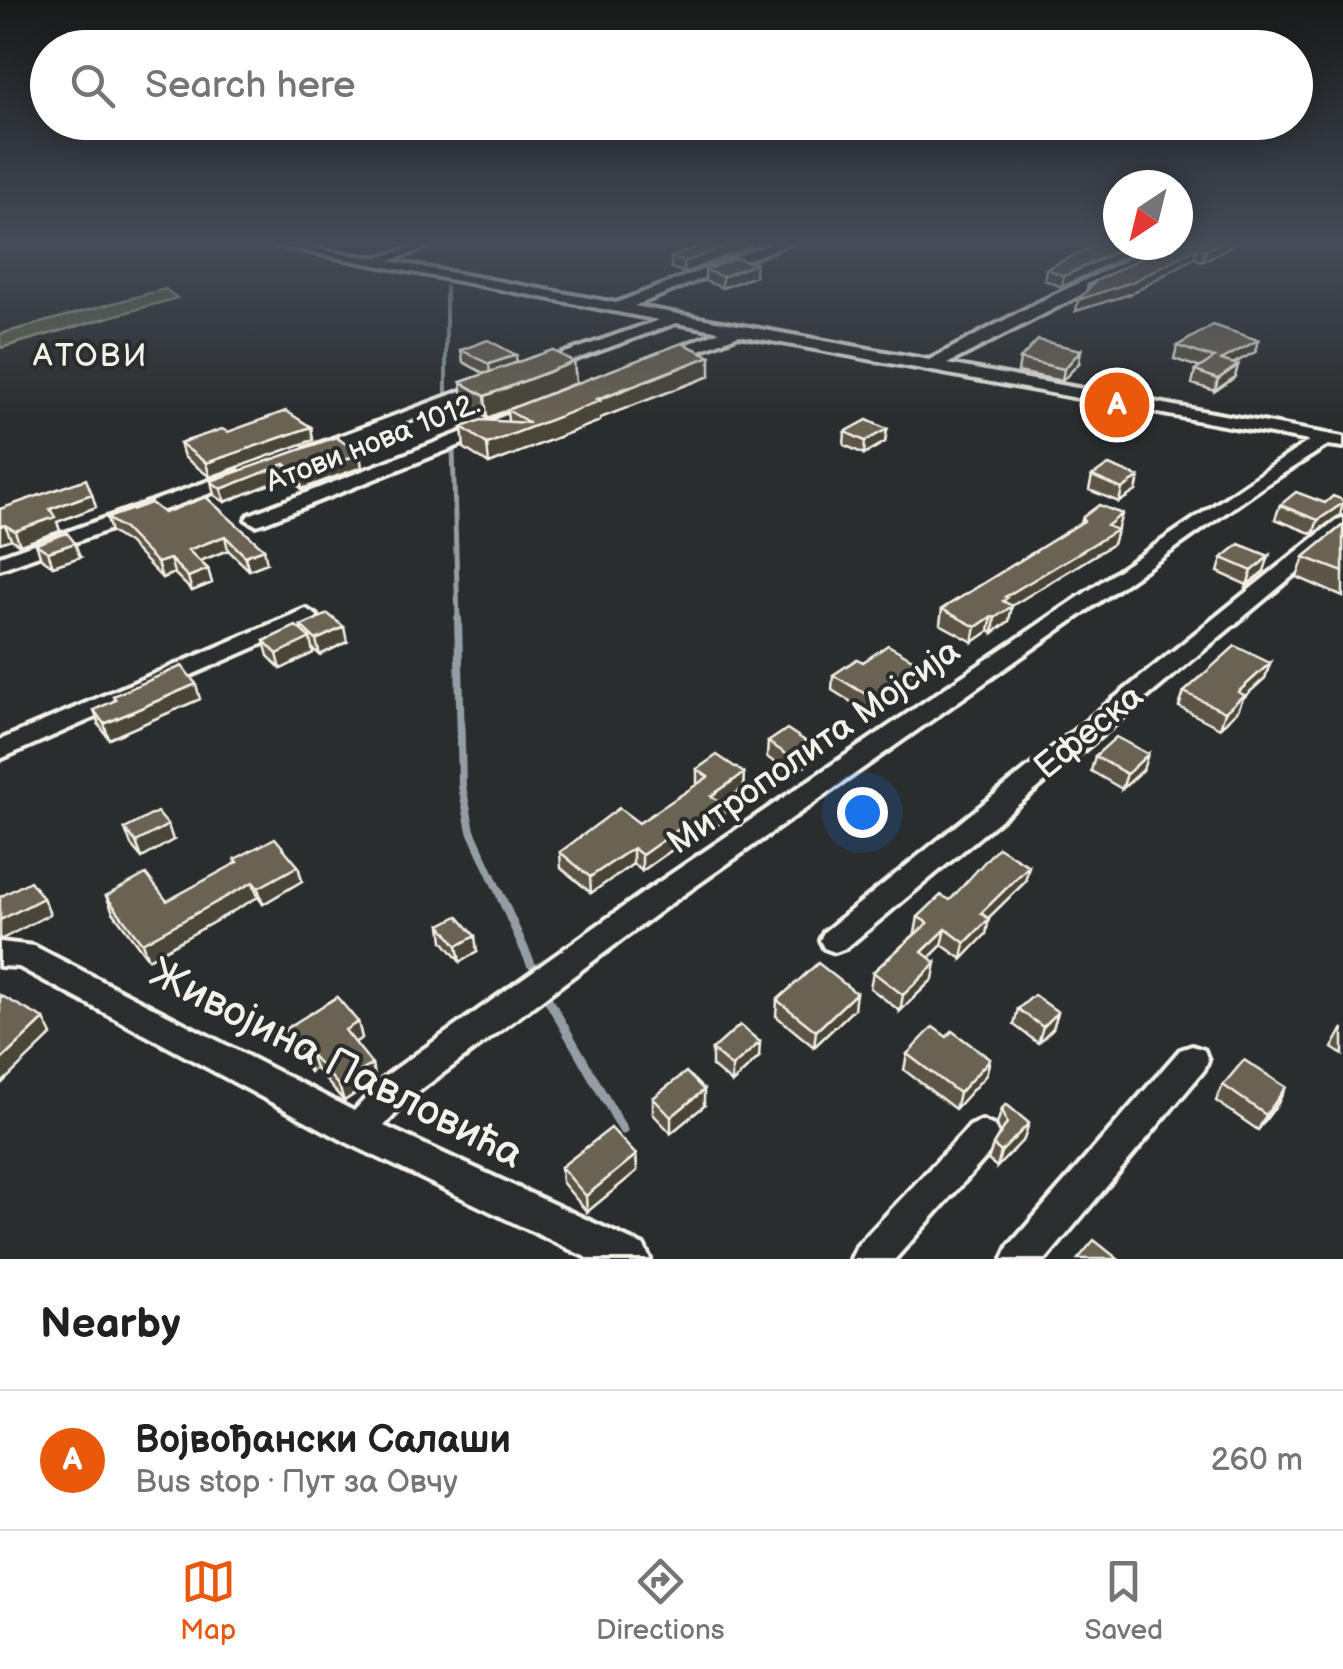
<!DOCTYPE html>
<html lang="en">
<head>
<meta charset="utf-8">
<style>
	:root { --surface:#fff; --page:#f2f2f2; --text:#202124; --muted:#757577; --line:#e0e0e0; --accent:#ea580c }
	body { margin:0; font-family:"Balsamiq Sans",sans-serif; background:var(--page); color:var(--text) }
	.compass { position:absolute; left:1103px; top:170px; width:90px; height:90px; border-radius:50%; background:var(--surface); box-shadow:0 5px 25px #0003; rotate:215deg }
	.you { position:absolute; left:862px; top:812px; width:35px; height:35px; margin:-25px; border:8px solid #fff; border-radius:50%; background:#1a73e8; box-shadow:0 0 0 15px #1a73e833 }
	.badge { display:grid; place-items:center; width:65px; height:65px; border-radius:50%; background:var(--accent); color:#fff; font-size:32px; font-weight:700 }
	.pin { position:absolute; translate:-50% -50%; border:5px solid #fff; box-shadow:0 2px 10px #0006 }
	.list { margin:0; padding:0; list-style:none }
	h2 { display:flex; justify-content:space-between; align-items:center; height:130px; margin:0; padding:0 40px; font-size:42px }
	h2 small { font-size:32px; font-weight:400; color:var(--muted) }
	.list li { display:grid; grid-template-columns:65px 1fr auto; gap:30px; align-items:center; box-sizing:border-box; height:140px; padding:0 40px; border-top:2px solid var(--line) }
	.list b { display:block; font-size:38px; white-space:nowrap }
	.list p { margin:0; font-size:32px; white-space:nowrap; color:var(--muted) }
	.list em { font-size:32px; font-style:normal; color:var(--muted) }
	.icon { flex:none; width:55px; height:55px; fill:none; stroke:currentColor; stroke-width:2; stroke-linecap:round; stroke-linejoin:round }
	.map { position:relative; flex:none; width:1343px; height:1259px; overflow:hidden }
	.search { position:absolute; background:var(--surface); box-shadow:0 5px 25px #0003; left:30px; right:30px; top:30px; height:110px; display:flex; align-items:center; gap:25px; box-sizing:border-box; padding:0 35px; border-radius:55px; color:var(--muted); font-size:38px }
	.sheet { height:270px; background:var(--surface) }
	nav { display:flex; justify-content:space-around; align-items:center; box-sizing:border-box; height:140px; border-top:2px solid var(--line); background:var(--surface); font-size:28px; color:var(--muted) }
	nav a { display:grid; justify-items:center; gap:5px }
	nav .on { color:var(--accent) }
	.map>svg:first-child { display:block }
	.green { fill:#61674c; stroke:#aaac9a; stroke-width:2.5 }
	.lines { fill:none; stroke-linecap:round; stroke-linejoin:round }
	.stream-far3 { stroke:#939da3; stroke-width:4 }
	.stream-far2 { stroke:#939da3; stroke-width:5 }
	.stream-far1 { stroke:#939da3; stroke-width:8 }
	.stream { stroke:#939da3; stroke-width:9 }
	.minor-casing { stroke:#f4f1e8; stroke-width:8 }
	.minor { fill:#2a2d2e; fill-rule:evenodd }
	.wall { fill:#5b5447; stroke:#f4f1e8; stroke-width:2.5 }
	.shaded-wall { fill:#4a4539; stroke:#f4f1e8; stroke-width:2.5 }
	.building { fill:#6a6252; stroke:#f4f1e8; stroke-width:2.5 }
	.labels { text-anchor:middle; dominant-baseline:central; stroke-width:8; stroke-linejoin:round; paint-order:stroke }
	.far-street-label { font-size:30px; fill:#f4f1e8; stroke:#2a2d2e }
	.far-neighbourhood-label { font-size:32px; letter-spacing:2.5px; fill:#f4f1e8; stroke:#2a2d2e }
	.street-label { font-size:35px; fill:#f4f1e8; stroke:#2a2d2e }
	.near-street-label { font-size:42px; fill:#f4f1e8; stroke:#2a2d2e }
</style>
</head>
<body>
<div class="map">
<svg width="1343" height="1259" viewBox="0 0 1343 1259">
	<rect width="100%" height="100%" fill="#2a2d2e"/>
	<filter id="ink" filterUnits="userSpaceOnUse"><feTurbulence type="fractalNoise" baseFrequency=".01" numOctaves="2"/><feDisplacementMap in="SourceGraphic" scale="20" xChannelSelector="R" yChannelSelector="G"/><feConvolveMatrix kernelMatrix="1 2 1 2 8 2 1 2 1" color-interpolation-filters="sRGB"/></filter>
	<g filter="url(#ink)">
		<path class="green" d="M165,289L177,298L0,348V334Z"/>
		<g class="lines">
			<path class="stream-far3" d="M1323,242L1343,248
				M446,287V393"/>
			<path class="stream-far2" d="M453,449L458,622"/>
			<path class="stream-far1" d="M458,619L462,786L471,831L502,899"/>
			<path class="stream" d="M501,897L531,964
				M544,992L623,1130"/>
			<defs>
				<path id="minor" d="M258,242C295,241 330,254 367,257C391,259 417,242 442,242L389,261L616,303L775,242H792L634,306L929,360L1035,304L1159,245H1177L947,364L1343,437V447L1328,445L1265,485L663,909L411,1097L384,1126L644,1246L650,1259H590L346,1142L19,967L0,966V942L34,946L354,1111L387,1075L643,893L1309,441L739,335L669,362H657V356L720,331L676,323L540,372L532,367L534,364L659,320Z
					M491,380L497,381V389L320,453L314,454L305,449Z
					M535,404L544,409L541,413L263,523L256,525L246,519L249,515Z
					M237,471L246,477L244,481L0,569V556Z
					M1343,518V534L846,948L835,952L824,948L820,940L824,932L1336,520Z
					M306,609L317,616L314,621L0,759V740Z
					M1192,1046L1204,1050L1208,1060L1204,1070L1046,1259H1003L1009,1246L1180,1050Z
					M982,1121L994,1126L999,1137L994,1148L895,1259H851L857,1246L970,1126Z"/>
			</defs>
			<use href="#minor" class="minor-casing"/>
			<use href="#minor" class="minor"/>
		</g>
		<path class="wall" d="M712,242H751L750,247L684,273L671,268V257Z
			M1102,242L1062,287L1044,280L1046,269Z
			M1178,242H1238L1203,261L1194,258L1130,294L1076,311L1086,292L1088,285Z
			M755,264V276L722,288L705,281V270Z
			M1177,346L1255,352L1233,364L1238,365L1235,377L1215,391L1192,384L1195,371L1201,368L1174,359Z
			M461,350L516,363L574,362L576,383L710,376L600,418V421L489,464L464,448L462,427L508,422L507,410L487,418L464,404L461,382L485,374L463,362Z
			M1020,359L1079,363L1062,381L1018,372Z
			M311,427L313,440L210,477L184,457L180,443L228,432Z
			M887,429L885,442L864,454L844,445L845,432Z
			M336,437L362,467L302,489L288,477L225,502L214,495L211,481Z
			M1092,476L1139,477L1136,491L1119,502L1089,490Z
			M206,497L267,563L249,570L228,550L200,561L208,569L212,583L192,591L174,573L162,578L128,543L111,532L107,518L164,513Z
			M1280,505L1340,515L1313,534L1275,519Z
			M96,507L57,522L60,531L20,545L11,539L0,543V509Z
			M1122,514L1113,544L1011,606L1009,621L993,633L989,631L973,642L940,624L942,609L1081,523L1083,517Z
			M1343,525V597L1297,577L1304,557Z
			M36,544L80,557L53,566L41,558Z
			M1222,558L1264,571L1247,585L1218,572Z
			M301,626L347,642L320,655L312,648L313,653L281,669L268,656L264,641L302,631Z
			M863,662L921,680L872,715L832,690L833,675Z
			M1270,663L1265,678L1243,698L1238,710L1220,728L1179,707L1184,692Z
			M113,696L200,699L109,739L99,725L94,710L115,701Z
			M768,742L813,746L812,761L792,775L767,757Z
			M1095,756L1143,770L1122,789L1091,771Z
			M697,769L744,773L743,788L722,804L724,805L723,821L691,844L686,840L642,871L633,864L591,893L561,868L560,852L639,823L697,785Z
			M125,829L173,840L142,858L131,845Z
			M235,859L298,866L302,881L263,904L258,897L148,959L113,912L106,896L167,901L237,863Z
			M1025,882L988,918L986,934L962,959L942,945L929,958L933,979L900,1011L870,988L873,972L916,933H915L918,917L950,900Z
			M441,925L477,952L460,962L443,941Z
			M777,1000L854,1009L814,1047L776,1016Z
			M1018,1009L1058,1012L1053,1028L1038,1043L1014,1025Z
			M358,1022L362,1038L355,1042L376,1080L344,1101L315,1068L310,1072L290,1045L285,1029Z
			M1343,1028V1055L1332,1048Z
			M947,1037L990,1059L986,1075L955,1109L904,1070L907,1054Z
			M712,1050L759,1057L732,1083L712,1066Z
			M1223,1085L1278,1103L1258,1130L1216,1101Z
			M653,1098L704,1106L671,1133L653,1114Z
			M1002,1109L1024,1139L997,1167L988,1160L993,1145L1000,1133L997,1124Z
			M636,1155L637,1171L587,1212L562,1182L561,1167Z"/>
		<path class="shaded-wall" d="M737,242H751L750,247L684,273V262Z
			M1222,242H1238L1203,261L1206,250Z
			M1130,245H1150L1062,287L1064,276Z
			M1197,248L1194,258L1130,294L1076,311L1078,300Z
			M755,264V276L722,288V277Z
			M1258,340L1255,352L1217,372L1221,360Z
			M1081,350L1079,363L1062,381L1064,369Z
			M516,355L517,367L490,376L489,364Z
			M710,356V376L600,418V421L489,464L487,444Z
			M574,362L576,383L487,418L485,396Z
			M1238,365L1235,377L1215,391L1218,379Z
			M311,427L313,440L210,477L206,463Z
			M887,429L885,442L864,454L865,441Z
			M360,454L362,467L302,489L299,475Z
			M285,464L288,477L225,502L221,489Z
			M1139,477L1136,491L1119,502L1122,489Z
			M92,494L96,507L57,522L60,531L20,545L15,531L50,509Z
			M1343,503L1340,515L1313,534L1318,520Z
			M1122,514L1113,544L1005,610L1012,606L1009,621L993,633L995,618L1005,597Z
			M5,525L11,539L0,543V526Z
			M225,536L228,550L192,564L188,550Z
			M75,543L80,557L53,566L48,552Z
			M264,549L267,563L249,570L245,556Z
			M1269,556L1264,571L1247,585L1252,571Z
			M170,559L174,573L162,578L157,563Z
			M208,569L212,583L192,591L188,577Z
			M992,616L989,631L973,642L976,627Z
			M344,627L347,642L320,655L316,640Z
			M310,638L313,653L281,669L277,654Z
			M1270,663L1265,678L1243,698L1238,710L1220,728L1225,712L1238,692Z
			M923,665L921,680L872,715L874,699Z
			M196,684L200,699L109,739L104,724Z
			M813,746L812,761L792,775L794,759Z
			M1148,754L1143,770L1122,789L1127,774Z
			M744,773L743,788L711,812V796Z
			M724,805L723,821L691,844V828Z
			M686,824V840L642,871V855Z
			M168,825L173,840L142,858L136,842Z
			M633,848V864L591,893L590,877Z
			M298,866L302,881L263,904L258,888Z
			M1029,866L1025,882L977,929L981,913Z
			M253,882L258,897L148,959L142,943Z
			M43,898L50,914L0,940V920Z
			M989,919L986,934L962,959L965,943Z
			M946,929L942,945L919,968L922,952Z
			M475,936L477,952L460,962L457,946Z
			M936,963L933,979L900,1011L903,995Z
			M856,993L854,1009L814,1047L816,1031Z
			M1058,1012L1053,1028L1038,1043L1043,1027Z
			M44,1019L52,1035L0,1085V1061Z
			M358,1022L362,1038L349,1046L345,1030Z
			M760,1042L759,1057L732,1083V1067Z
			M310,1053L315,1068L310,1072L305,1056Z
			M990,1059L986,1075L955,1109L959,1093Z
			M372,1064L376,1080L344,1101L339,1086Z
			M1286,1087L1278,1103L1258,1130L1266,1115Z
			M704,1090V1106L671,1133V1117Z
			M1029,1123L1024,1139L997,1167L1001,1152Z
			M636,1155L637,1171L587,1212L586,1196Z"/>
		<path class="building" d="M712,242H737L684,262L671,257Z
			M1102,242H1118V245H1130L1064,276L1046,269Z
			M1178,242H1222L1206,250L1197,248L1132,282L1078,300L1097,280L1088,285L1167,245H1178Z
			M736,258L755,264L722,277L705,270Z
			M1213,325L1258,340L1221,360L1238,365L1218,379L1195,371L1214,358L1177,346Z
			M488,340L516,355L489,364L461,350Z
			M1038,340L1081,350L1064,369L1020,359Z
			M682,343L710,356L597,399L600,401L487,444L462,427L481,420L530,423L507,410Z
			M552,350L574,362L485,396L461,382Z
			M286,411L311,427L206,463L180,443L222,429L228,432Z
			M867,420L887,429L865,441L845,432Z
			M336,437L360,454L299,475L285,464L221,489L211,481Z
			M1109,465L1139,477L1122,489L1092,476Z
			M86,479L92,494L50,509L55,517L15,531L5,525L0,526V509Z
			M1296,492L1325,503L1333,496L1343,500V503L1318,520L1280,505Z
			M206,497L264,549L245,556L225,536L188,550L208,569L188,577L170,559L157,563L124,529L107,518L151,503L164,513Z
			M1099,505L1122,514L1107,526L1117,530L1005,597L1007,598L1003,601L1012,606L995,618L992,616L976,627L942,609L1084,521L1083,517Z
			M1343,525V572L1304,557Z
			M67,533L75,543L48,552L36,544Z
			M1239,544L1269,556L1252,571L1222,558Z
			M328,614L344,627L316,640L301,626Z
			M296,626L310,638L277,654L264,641Z
			M888,645L923,665L874,699L833,675L857,659L863,662Z
			M1235,646L1270,663L1238,692L1244,695L1225,712L1184,692Z
			M182,666L196,684L104,724L94,710L116,700L113,696Z
			M787,729L813,746L794,759L768,742Z
			M1116,737L1148,754L1127,774L1095,756Z
			M717,755L744,773L711,796L724,805L691,828L686,824L642,855L633,848L590,877L560,852L619,808L639,823L708,777L697,769Z
			M157,812L168,825L136,842L125,829Z
			M275,838L298,866L258,888L253,882L142,943L106,896L146,874L167,901L238,862L235,859Z
			M998,847L1029,866L981,913L989,919L965,943L946,929L922,952L936,963L903,995L873,972L928,923L918,917L941,895L950,900Z
			M30,881L43,898L0,920V897Z
			M458,916L475,936L457,946L441,925Z
			M818,963L856,993L816,1031L777,1000Z
			M0,995L44,1019L0,1061Z
			M1034,995L1058,1012L1043,1027L1018,1009Z
			M337,997L358,1022L345,1030L372,1064L339,1086L310,1053L305,1056L285,1029Z
			M740,1025L760,1042L732,1067L712,1050Z
			M933,1027L947,1037L952,1031L990,1059L959,1093L907,1054Z
			M1244,1060L1286,1087L1266,1115L1223,1085Z
			M686,1072L704,1090L671,1117L653,1098Z
			M1006,1104L1029,1123L1001,1152L993,1145L1007,1123L1002,1109Z
			M611,1128L636,1155L586,1196L561,1167Z
			M1094,1240L1118,1259H1078Z"/>
	</g>
	<linearGradient id="sky" x2="0" y2="1"><stop stop-color="#171919"/><stop offset="0.58" stop-color="#444c57"/><stop offset="1" stop-color="#444c57" stop-opacity="0"/></linearGradient>
	<rect width="1343" height="418" fill="url(#sky)"/>
	<g class="labels">
		<g class="far-street-label">
			<text transform="translate(373 443) rotate(-21)">Атови нова 1012.</text>
		</g>
		<g class="far-neighbourhood-label">
			<text x="91" y="356">АТОВИ</text>
		</g>
		<g class="street-label">
			<text transform="translate(1089 732) rotate(-39)">Ефеска</text>
			<text transform="translate(814 747) rotate(-35)">Митрополита Мојсија</text>
		</g>
		<g class="near-street-label">
			<text transform="translate(336 1064) rotate(27)">Живојина Павловића</text>
		</g>
	</g>
</svg>
<svg class="compass" viewBox="-18 -18 36 36"><path d="M0-13l5 13h-10z" fill="#e53935"/><path d="M0 13l5-13h-10z" fill="#757577"/></svg>
<div class="you"></div>
<div class="pin badge" style="left:1117px;top:405px">A</div>
<div class="search"><svg class="icon" aria-label="search" viewBox="0 0 24 24"><circle cx="10" cy="10" r="6"/><path d="M15 15l6 6"/></svg>Search here</div>
</div>
<section class="sheet">
<h2>Nearby<small></small></h2>
<ul class="list">
<li><span class="badge">A</span><div><b>Војвођански Салаши</b><p>Bus stop · Пут за Овчу</p></div><em>260 m</em></li>
</ul>
</section>
<nav>
<a class="on"><svg class="icon" aria-label="map" viewBox="0 0 24 24"><path d="M3 6l6-2 6 2 6-2v14l-6 2-6-2-6 2zM9 4v14M15 6v14"/></svg>Map</a>
<a><svg class="icon" aria-label="directions" viewBox="0 0 24 24"><path d="M12 3l9 9-9 9-9-9zM9 14v-3h6M13 9l2 2-2 2"/></svg>Directions</a>
<a><svg class="icon" aria-label="saved" viewBox="0 0 24 24"><path d="M7 4h10v16l-5-4-5 4z"/></svg>Saved</a>
</nav>
</body>
</html>
